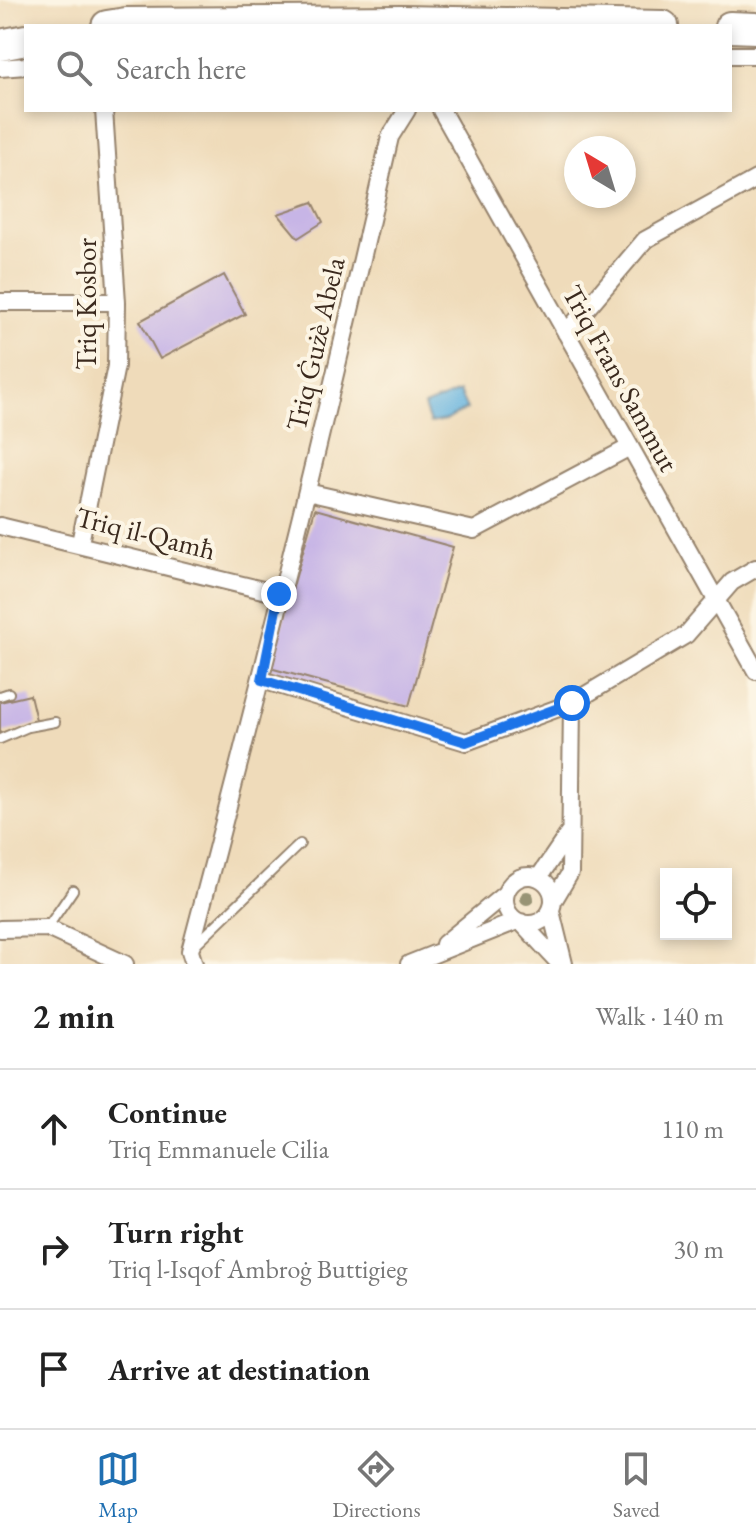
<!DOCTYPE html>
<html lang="en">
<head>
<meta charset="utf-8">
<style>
	:root { --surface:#fff; --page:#f2f2f2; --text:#222; --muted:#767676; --line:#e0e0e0; --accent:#1f6fb2 }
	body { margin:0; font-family:"EB Garamond",serif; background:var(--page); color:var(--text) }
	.controls { position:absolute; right:24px; bottom:24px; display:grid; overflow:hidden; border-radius:0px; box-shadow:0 4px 12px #0003 }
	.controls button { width:72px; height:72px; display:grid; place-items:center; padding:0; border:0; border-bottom:2px solid var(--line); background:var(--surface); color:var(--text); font:40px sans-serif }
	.compass { position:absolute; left:564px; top:136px; width:72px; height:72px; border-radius:50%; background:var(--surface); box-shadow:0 4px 12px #0003; rotate:322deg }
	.stop { position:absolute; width:24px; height:24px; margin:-18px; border:6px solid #1a73e8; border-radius:50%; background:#fff }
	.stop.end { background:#1a73e8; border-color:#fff; box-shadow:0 2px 8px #0008 }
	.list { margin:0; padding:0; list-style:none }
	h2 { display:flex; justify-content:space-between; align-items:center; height:104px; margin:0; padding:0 32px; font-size:34px }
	h2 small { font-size:26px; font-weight:400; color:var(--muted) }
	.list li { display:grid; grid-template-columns:52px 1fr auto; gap:24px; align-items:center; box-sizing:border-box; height:120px; padding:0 32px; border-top:2px solid var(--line) }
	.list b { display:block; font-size:30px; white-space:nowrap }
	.list p { margin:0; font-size:26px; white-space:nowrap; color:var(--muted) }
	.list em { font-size:26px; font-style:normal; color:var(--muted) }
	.icon { flex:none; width:44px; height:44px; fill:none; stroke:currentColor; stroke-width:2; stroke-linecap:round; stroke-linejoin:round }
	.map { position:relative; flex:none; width:756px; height:964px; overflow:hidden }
	.search { position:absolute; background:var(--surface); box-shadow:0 4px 12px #0003; left:24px; right:24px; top:24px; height:88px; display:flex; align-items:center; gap:20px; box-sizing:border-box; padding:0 28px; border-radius:0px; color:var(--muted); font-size:30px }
	.sheet { height:464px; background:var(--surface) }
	nav { display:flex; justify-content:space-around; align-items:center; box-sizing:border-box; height:112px; border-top:2px solid var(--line); background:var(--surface); font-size:22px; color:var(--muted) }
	nav a { display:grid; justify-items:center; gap:4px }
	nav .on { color:var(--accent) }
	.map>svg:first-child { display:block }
	.water { fill:#65b3df; stroke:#506e7e; stroke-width:2 }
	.building { fill:#c7b5e6 }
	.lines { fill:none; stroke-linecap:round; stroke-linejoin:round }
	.lane-casing { stroke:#95826c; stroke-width:12 }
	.street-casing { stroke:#95826c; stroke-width:20 }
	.highway-casing { stroke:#95826c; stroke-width:34 }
	.lane { stroke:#fff; stroke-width:8 }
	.street { stroke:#fff; stroke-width:16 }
	.highway { stroke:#fff; stroke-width:30 }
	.tree { fill:#989475 }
	.route { stroke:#1a73e8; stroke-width:10 }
	.labels { text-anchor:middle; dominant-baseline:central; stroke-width:8; stroke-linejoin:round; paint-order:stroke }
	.street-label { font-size:28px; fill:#3b2a1e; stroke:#fcf5e5 }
</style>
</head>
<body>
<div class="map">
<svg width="756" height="964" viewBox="0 0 756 964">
	<rect width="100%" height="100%" fill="#fcf5e5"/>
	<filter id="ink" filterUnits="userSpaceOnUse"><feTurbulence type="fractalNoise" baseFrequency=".0125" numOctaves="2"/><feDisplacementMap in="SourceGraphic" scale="16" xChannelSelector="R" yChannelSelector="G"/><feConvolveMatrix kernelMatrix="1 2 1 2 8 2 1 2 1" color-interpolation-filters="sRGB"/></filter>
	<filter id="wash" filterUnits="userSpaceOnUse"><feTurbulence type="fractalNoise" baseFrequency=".006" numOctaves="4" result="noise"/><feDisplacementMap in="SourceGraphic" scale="32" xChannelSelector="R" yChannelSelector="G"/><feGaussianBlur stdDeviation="1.8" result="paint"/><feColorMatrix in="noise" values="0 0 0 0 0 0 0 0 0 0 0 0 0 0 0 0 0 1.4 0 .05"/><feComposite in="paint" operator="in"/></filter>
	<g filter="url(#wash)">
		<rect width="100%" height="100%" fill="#efdbba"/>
		<path class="water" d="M459,392L467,409L446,420L430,423L424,406Z"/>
		<g id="blocks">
			<path class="building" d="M313,202L323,222L298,238L278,214Z
				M224,275L245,314L160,359L140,321Z
				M315,509L453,547L409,706L270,668Z
				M30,695L37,724L0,733V702Z"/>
		</g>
	</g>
	<g filter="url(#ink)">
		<use href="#blocks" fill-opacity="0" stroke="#95826c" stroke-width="2"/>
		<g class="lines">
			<defs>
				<path id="lane" d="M0,696L9,693
					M0,739L28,727L55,722
					M47,928L73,890
					M194,946L300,844"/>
				<path id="street" d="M730,55H756
					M0,68L26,66
					M441,110L756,671
					M0,302H117
					M566,333L645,240L756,179
					M307,492L474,530L630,447
					M0,526L279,594
					M80,543L116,366L117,302L104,110
					M262,680L466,742L572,703L686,635L732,582L756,568
					M505 900a24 24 0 1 1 48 0a24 24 0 1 1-48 0Z
					M539,877L569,833
					M554,900L570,873L572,703
					M551,911L564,964
					M521,922L560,964
					M0,929L47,928L125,964
					M444,944L506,893
					M194,964L190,951C262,681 328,410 390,137L407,110
					M409,964L517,921"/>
				<path id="highway" d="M107,26L126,23L401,21L663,26
					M730,27L756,28
					M0,45L26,40"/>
			</defs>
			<use href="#lane" class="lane-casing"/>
			<use href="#street" class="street-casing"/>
			<use href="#highway" class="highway-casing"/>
			<use href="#lane" class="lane"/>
			<use href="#street" class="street"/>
			<use href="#highway" class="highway"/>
		</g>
		<circle class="tree" cx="527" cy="898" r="7"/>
	</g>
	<g class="lines" filter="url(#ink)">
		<path class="route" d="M279,594L262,680L466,742L572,703"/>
	</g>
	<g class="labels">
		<g class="street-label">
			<text transform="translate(86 304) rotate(-90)">Triq Kosbor</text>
			<text transform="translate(315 344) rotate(-77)">Triq Ġużè Abela</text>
			<text transform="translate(621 378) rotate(61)">Triq Frans Sammut</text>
			<text transform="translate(146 533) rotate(14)">Triq il-Qamħ</text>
		</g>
	</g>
</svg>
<div class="controls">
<button><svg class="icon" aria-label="locate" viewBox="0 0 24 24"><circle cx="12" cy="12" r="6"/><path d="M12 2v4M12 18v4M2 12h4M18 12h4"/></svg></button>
</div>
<svg class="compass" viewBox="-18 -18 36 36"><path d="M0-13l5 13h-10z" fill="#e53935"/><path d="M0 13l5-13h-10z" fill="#767676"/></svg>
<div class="stop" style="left:572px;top:703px"></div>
<div class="stop end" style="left:279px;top:594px"></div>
<div class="search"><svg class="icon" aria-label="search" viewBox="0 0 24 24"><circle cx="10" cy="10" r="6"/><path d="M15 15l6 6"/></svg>Search here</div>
</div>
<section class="sheet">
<h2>2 min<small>Walk · 140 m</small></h2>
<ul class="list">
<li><svg class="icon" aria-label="ahead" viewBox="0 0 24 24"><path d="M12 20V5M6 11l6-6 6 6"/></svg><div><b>Continue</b><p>Triq Emmanuele Cilia</p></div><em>110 m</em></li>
<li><svg class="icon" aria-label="right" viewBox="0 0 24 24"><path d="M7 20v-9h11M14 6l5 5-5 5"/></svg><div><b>Turn right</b><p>Triq l-Isqof Ambroġ Buttigieg</p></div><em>30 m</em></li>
<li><svg class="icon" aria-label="arrive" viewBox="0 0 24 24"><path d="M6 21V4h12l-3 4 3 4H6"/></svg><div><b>Arrive at destination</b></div></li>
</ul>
</section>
<nav>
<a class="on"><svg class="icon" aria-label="map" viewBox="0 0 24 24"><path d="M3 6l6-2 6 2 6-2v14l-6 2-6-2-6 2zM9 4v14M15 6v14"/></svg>Map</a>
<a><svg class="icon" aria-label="directions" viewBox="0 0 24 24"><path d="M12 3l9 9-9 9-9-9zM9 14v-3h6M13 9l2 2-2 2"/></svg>Directions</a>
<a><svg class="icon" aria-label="saved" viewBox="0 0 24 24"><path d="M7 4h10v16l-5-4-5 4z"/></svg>Saved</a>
</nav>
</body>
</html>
